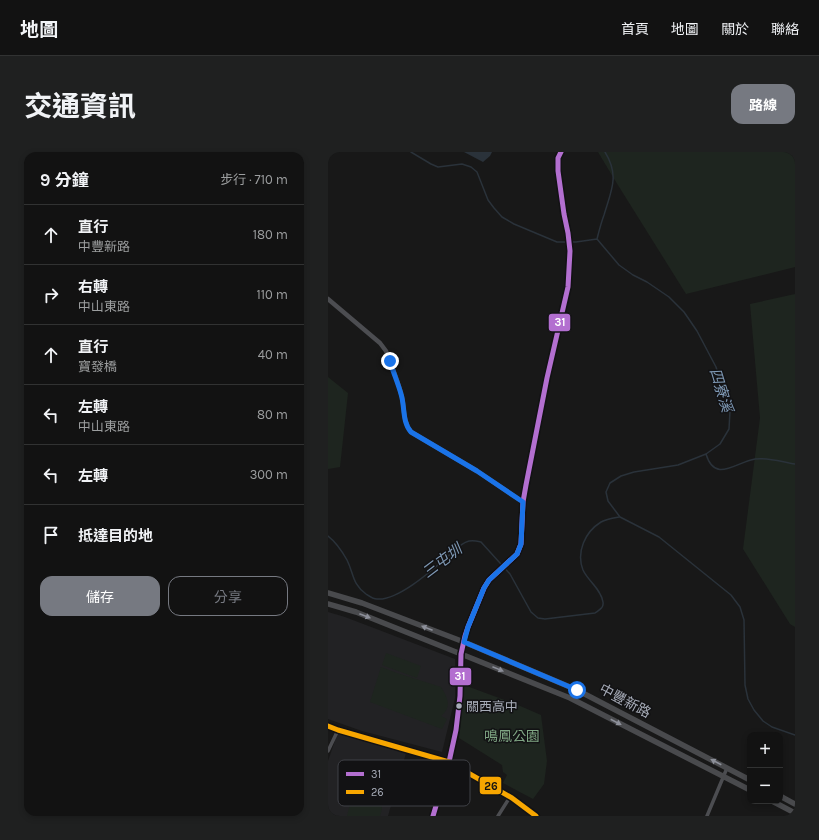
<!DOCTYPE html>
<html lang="zh-TW">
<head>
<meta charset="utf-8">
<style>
	:root { --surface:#121212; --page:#1f2020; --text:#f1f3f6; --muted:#9c9e9f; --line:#313232; --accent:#767981 }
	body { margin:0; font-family:Karla,"Noto Sans TC",sans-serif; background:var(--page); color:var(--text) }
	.controls { position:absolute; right:12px; bottom:12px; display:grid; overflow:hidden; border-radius:8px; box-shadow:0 2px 6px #0003 }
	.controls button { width:36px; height:36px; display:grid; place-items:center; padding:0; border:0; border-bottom:1px solid var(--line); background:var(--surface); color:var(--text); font:20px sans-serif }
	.stop { position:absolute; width:12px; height:12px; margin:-9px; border:3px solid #1a73e8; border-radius:50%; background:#fff }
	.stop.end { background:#1a73e8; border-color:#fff; box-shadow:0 1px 4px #0008 }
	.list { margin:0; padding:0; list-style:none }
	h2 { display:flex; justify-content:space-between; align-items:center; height:52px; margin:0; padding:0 16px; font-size:17px }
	h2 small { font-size:13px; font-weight:400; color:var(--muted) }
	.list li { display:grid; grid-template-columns:26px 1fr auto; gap:12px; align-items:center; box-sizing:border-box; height:60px; padding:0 16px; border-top:1px solid var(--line) }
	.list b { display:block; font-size:15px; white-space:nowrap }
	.list p { margin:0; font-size:13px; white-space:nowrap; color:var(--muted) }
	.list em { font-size:13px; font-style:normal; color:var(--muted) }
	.actions { display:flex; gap:8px; padding:12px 16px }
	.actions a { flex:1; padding:9px 0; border:1px solid var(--accent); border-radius:12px; text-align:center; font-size:14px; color:var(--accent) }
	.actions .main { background:var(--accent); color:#fff }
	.icon { flex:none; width:22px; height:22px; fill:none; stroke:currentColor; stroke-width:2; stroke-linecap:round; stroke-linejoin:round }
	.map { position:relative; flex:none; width:467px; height:664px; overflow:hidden; border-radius:12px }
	header { display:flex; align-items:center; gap:24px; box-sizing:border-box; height:56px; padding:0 20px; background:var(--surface); border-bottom:1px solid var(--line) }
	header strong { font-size:19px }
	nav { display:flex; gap:22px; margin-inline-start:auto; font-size:14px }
	.intro { display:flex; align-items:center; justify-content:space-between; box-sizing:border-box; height:96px; padding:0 24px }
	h1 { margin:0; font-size:28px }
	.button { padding:10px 18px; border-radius:12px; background:var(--accent); color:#fff; font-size:14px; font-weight:700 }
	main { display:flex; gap:24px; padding:0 24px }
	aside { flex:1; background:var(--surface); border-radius:12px; box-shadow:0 2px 6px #0003 }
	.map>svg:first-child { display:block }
	.built { fill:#222224 }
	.green { fill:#1e251f }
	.water { fill:#2a323a }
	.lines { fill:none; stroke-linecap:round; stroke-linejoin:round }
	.stream { stroke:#2a323a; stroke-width:1.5 }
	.minor { stroke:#4c4d51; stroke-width:3.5 }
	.tertiary { stroke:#4c4d51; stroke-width:4.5 }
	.primary { stroke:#494a4d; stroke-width:5.5 }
	.bus-1-casing { stroke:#121214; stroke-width:8 }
	.bus-2-casing { stroke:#121214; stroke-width:8 }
	.bus-1 { stroke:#b36fd0; stroke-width:5 }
	.bus-2 { stroke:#f7a600; stroke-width:5 }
	.oneway { fill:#8c8f99 }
	.route { stroke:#1a73e8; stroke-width:5 }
	.bus-dot { fill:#a8adb9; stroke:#121214; stroke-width:1.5 }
	.labels { text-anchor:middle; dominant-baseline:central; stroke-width:3; stroke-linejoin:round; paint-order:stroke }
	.bus-label { font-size:13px; fill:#a8adb9; stroke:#121214; text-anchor:start }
	.street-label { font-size:14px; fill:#a8adb9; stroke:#121214 }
	.park-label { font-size:14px; fill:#7fa583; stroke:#121214 }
	.water-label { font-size:15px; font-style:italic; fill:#7f99b5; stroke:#121214 }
	.key { fill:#121214; stroke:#3f4046; stroke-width:1 }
	.key-label { font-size:11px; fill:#a8adb9 }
	.line-badge { stroke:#121214; stroke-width:1.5 }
	.badge-label { font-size:11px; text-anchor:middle; font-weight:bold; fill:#fff }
	.pale-badge-label { font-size:11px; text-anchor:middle; font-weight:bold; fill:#111 }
</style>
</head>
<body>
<header>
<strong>地圖</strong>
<nav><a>首頁</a><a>地圖</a><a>關於</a><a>聯絡</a></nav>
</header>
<div class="intro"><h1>交通資訊</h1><a class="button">路線</a></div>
<main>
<aside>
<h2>9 分鐘<small>步行 · 710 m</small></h2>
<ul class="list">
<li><svg class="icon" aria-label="ahead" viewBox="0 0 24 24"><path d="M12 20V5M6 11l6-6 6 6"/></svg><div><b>直行</b><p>中豐新路</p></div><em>180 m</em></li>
<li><svg class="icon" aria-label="right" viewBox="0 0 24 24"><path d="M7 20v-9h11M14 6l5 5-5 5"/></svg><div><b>右轉</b><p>中山東路</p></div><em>110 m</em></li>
<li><svg class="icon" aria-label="ahead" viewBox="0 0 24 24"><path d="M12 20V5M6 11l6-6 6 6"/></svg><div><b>直行</b><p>寶發橋</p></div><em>40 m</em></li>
<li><svg class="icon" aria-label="left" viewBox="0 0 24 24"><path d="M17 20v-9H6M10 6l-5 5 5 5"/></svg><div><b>左轉</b><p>中山東路</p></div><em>80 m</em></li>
<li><svg class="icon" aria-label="left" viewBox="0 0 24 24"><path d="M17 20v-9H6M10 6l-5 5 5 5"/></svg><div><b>左轉</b></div><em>300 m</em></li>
<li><svg class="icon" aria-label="arrive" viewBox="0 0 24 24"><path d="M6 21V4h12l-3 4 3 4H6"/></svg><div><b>抵達目的地</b></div></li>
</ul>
<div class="actions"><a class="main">儲存</a><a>分享</a></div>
</aside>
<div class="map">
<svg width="467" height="664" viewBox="0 0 467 664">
	<rect width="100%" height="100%" fill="#181818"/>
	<path class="built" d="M0,460L17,465L127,507V546L114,600L34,579L0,567Z
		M10,580L78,601L60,664H0V609Z"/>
	<path class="green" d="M270,0H467V115L358,142L288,30Z
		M467,142V475L462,472L415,397L432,266L422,152Z
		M0,225L20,241L12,315L0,317Z
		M58,501L93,514L89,526L54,513Z
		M53,515L69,521L113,535C120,546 124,555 113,564L119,567L114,577L42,550Z
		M136,533L190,553L213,563L219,609L216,632L205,647L175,631L179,623L175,620L174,613L131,586Z
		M27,633L32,635L30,642C41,637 52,642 54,655C54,658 53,661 52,664H19Z"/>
	<path class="water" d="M136,0H164L162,4L155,10Z"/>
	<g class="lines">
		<path class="stream" d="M83,0L103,12L110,15L134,12L143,15L149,20L160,48L166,56L174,65L186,72L229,90H248L269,87L291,113L305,123L319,130L341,145L356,160L369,179L388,215L402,259L401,277L392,292L378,302L350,313L306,320L293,324L282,331L278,340L280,349L292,365L331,385L403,443L412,455L416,468L417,533L420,547L426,558L435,569L444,575L467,583
			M269,87C271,79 273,71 276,63C283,39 292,24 277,0
			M378,302C387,332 408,310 427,307C440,305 454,310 467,312
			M0,384C8,390 14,399 19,408C26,422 24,432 38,442C41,444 45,447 49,447C69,449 102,420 117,407C124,401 132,391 141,389C146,388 149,389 153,390L182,422L203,460L210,466L217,467L267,461C271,458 276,456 275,450C273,437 260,429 255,418C248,400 257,380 273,370C278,367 285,366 291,365"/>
		<path class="minor" d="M195,350L208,276L219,226L240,135L242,99L240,81L236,62L230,19V6L233,0
			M0,599L10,578
			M170,664L182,645
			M379,664L399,616"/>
		<path class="tertiary" d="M0,147L52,191L58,199C63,212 69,227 73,241C77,254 74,269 83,280L149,319L195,350L193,392L189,402L161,428L156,436L140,475L133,502L132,544L128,578L121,610L105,664
			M0,574L10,578L121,610L184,646L208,664"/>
		<path class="primary" d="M0,441L34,451L136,490L249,538L422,628
			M0,452L28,460L133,502L242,546L422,638
			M452,644L467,652
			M444,649L467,661"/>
		<defs>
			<path id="bus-1" d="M105,664L121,610L128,578L132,544L133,502L137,484L140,475L156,436L161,428L189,402L193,392L195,350L198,333L219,226L240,135L242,99L240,81L236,62L230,19V6L233,0"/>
			<path id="bus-2" d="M0,574L10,578L121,610L184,646L208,664"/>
		</defs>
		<use href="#bus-1" class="bus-1-casing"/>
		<use href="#bus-2" class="bus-2-casing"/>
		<use href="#bus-1" class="bus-1"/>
		<use href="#bus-2" class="bus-2"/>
	</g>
	<defs><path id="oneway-solid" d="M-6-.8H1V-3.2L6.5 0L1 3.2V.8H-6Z"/></defs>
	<g class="oneway">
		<use href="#oneway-solid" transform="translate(37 464) rotate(21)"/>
		<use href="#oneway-solid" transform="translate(99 476) rotate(-159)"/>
		<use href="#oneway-solid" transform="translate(170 517) rotate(22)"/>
		<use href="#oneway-solid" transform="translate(288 570) rotate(27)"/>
		<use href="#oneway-solid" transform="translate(388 610) rotate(-153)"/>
	</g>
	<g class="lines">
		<path class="route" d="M62,209C65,220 70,231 73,242C77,254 74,270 83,280L149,319L195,350L193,392L189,402L161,428L156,436L140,475L136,490L249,538"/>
	</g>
	<circle class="bus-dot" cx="131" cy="554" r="3.5"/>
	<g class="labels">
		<g class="bus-label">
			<text x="138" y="554">關西高中</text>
		</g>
		<g class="street-label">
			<text transform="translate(297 549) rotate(28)">中豐新路</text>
		</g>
		<g class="park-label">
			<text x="184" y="584">鳴鳳公園</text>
		</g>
		<g class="water-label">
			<text transform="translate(393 238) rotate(73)">四寮溪</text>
			<text transform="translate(114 409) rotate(-37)">三屯圳</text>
		</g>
	</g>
	<rect x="10" y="608" width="132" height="46" rx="6" class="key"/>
	<rect x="18" y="620" width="18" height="4" fill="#b36fd0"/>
	<rect x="18" y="638" width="18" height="4" fill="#f7a600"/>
	<g class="key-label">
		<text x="43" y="626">31</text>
		<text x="43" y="644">26</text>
	</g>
	<g class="line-badge">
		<rect x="220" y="161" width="23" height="19" rx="4" fill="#b36fd0"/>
		<rect x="121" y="515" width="23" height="19" rx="4" fill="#b36fd0"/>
		<rect x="151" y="624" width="23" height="19" rx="4" fill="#f7a600"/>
	</g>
	<g class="badge-label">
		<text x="232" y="174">31</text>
		<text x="132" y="528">31</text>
	</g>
	<g class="pale-badge-label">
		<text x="163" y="638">26</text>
	</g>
</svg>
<div class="controls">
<button>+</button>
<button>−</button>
</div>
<div class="stop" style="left:249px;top:538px"></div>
<div class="stop end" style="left:62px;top:209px"></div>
</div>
</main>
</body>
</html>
